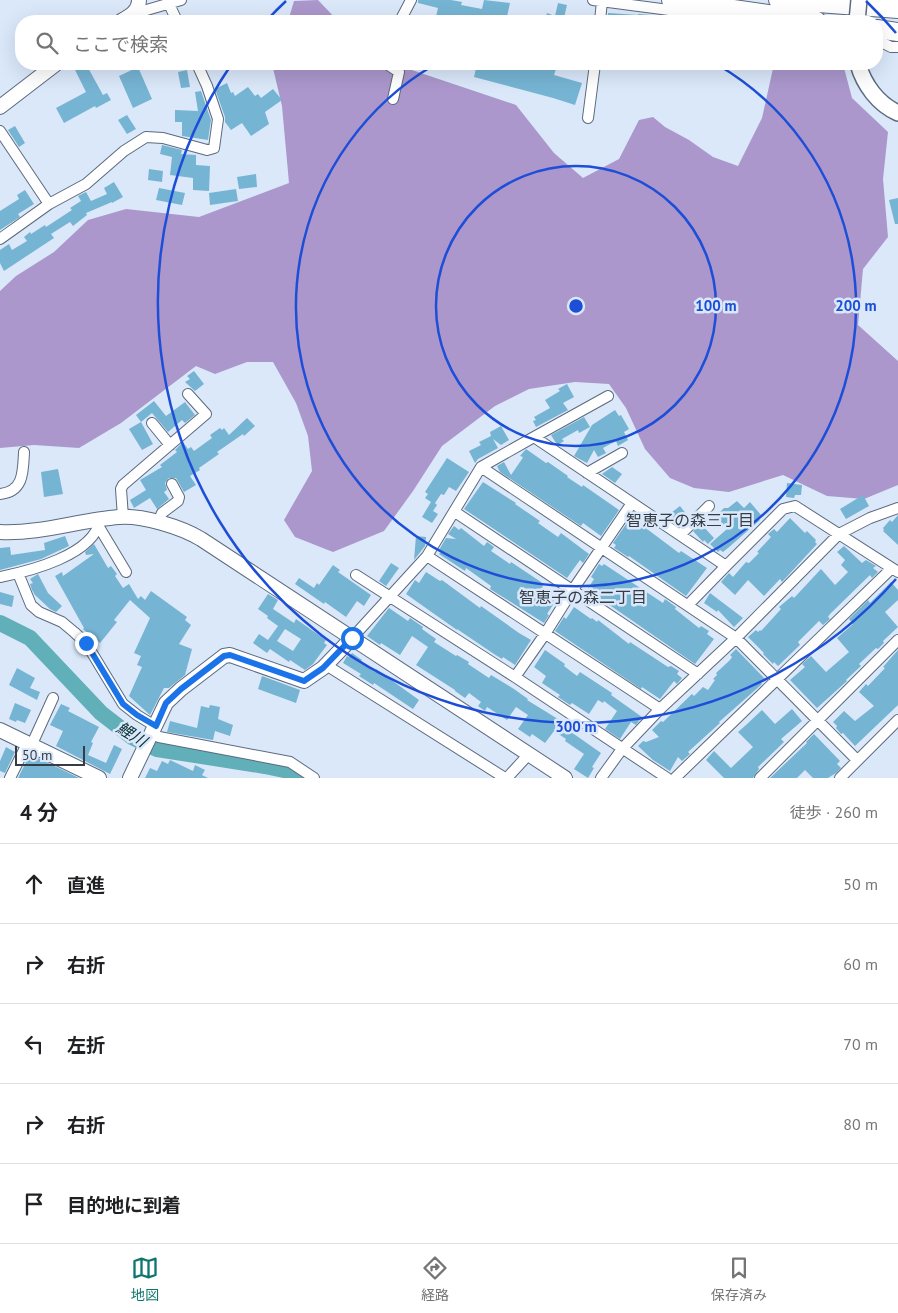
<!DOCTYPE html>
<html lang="ja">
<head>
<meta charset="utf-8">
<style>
	:root { --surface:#fff; --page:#f6f6f6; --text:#202124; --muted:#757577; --line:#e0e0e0; --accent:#0f766e }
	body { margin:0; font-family:"PT Sans","Noto Sans JP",sans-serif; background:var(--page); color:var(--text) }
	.scale { position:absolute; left:15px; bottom:12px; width:70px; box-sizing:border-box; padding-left:5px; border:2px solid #353c45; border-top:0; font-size:14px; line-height:18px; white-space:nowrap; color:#353c45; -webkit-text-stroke:4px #dae8fa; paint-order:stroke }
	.stop { position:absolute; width:15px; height:15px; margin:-11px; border:4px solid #1a73e8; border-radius:50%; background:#fff }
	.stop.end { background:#1a73e8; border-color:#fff; box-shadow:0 1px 5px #0008 }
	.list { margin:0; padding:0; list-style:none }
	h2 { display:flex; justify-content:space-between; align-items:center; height:65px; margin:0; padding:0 20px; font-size:21px }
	h2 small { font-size:16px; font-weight:400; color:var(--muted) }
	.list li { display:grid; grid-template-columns:32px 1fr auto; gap:15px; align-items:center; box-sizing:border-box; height:80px; padding:0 20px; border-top:1px solid var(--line) }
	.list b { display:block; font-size:19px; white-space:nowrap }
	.list em { font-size:16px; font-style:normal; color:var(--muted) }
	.icon { flex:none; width:28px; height:28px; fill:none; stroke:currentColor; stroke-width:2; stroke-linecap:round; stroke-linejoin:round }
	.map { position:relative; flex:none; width:898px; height:778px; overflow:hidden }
	.search { position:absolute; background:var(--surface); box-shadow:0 5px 20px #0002; left:15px; right:15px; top:15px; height:55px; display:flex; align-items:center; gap:12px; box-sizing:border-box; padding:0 18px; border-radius:20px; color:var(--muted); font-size:19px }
	.sheet { height:465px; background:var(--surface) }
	nav { display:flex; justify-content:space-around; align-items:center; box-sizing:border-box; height:70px; border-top:1px solid var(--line); background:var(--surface); font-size:14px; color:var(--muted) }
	nav a { display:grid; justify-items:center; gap:2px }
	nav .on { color:var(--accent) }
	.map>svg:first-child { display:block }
	.forest { fill:#ab97cc }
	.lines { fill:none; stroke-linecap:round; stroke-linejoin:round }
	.river { stroke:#61afb9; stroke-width:16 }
	.building { fill:#76b4d3; fill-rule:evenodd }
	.street-casing { stroke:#5b6a7e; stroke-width:12 }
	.secondary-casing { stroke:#5b6a7e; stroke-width:16 }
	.primary-casing { stroke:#5b6a7e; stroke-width:18 }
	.highway-casing { stroke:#5b6a7e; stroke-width:20 }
	.street { stroke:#fff; stroke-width:10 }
	.secondary { stroke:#fff; stroke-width:14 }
	.primary { stroke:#fff; stroke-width:15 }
	.highway { stroke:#fff; stroke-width:18 }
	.primary-bridge-casing { stroke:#5b6a7e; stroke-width:18; stroke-linecap:butt }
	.primary-bridge { stroke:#fff; stroke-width:15 }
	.route { stroke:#1a73e8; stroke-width:6 }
	.ring { fill:none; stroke:#1d4ed8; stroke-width:2.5 }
	.labels { text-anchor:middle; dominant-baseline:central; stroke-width:5; stroke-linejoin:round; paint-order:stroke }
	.neighbourhood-label { font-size:16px; fill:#353c45; stroke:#dae8fa }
	.water-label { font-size:16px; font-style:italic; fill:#072f34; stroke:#dae8fa }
	.centre { fill:#1d4ed8; stroke:#dae8fa; stroke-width:2.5 }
	.ring-label { font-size:15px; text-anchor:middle; font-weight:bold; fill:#1d4ed8; stroke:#dae8fa; stroke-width:5; stroke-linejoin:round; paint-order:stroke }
</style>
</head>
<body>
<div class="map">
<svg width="898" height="778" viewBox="0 0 898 778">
	<rect width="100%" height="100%" fill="#dae8fa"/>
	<path class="forest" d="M318,0L338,21H288L294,1Z
		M272,64H394L516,105L554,153L583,178L619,159L639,120L653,117L665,127L689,140L713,157L738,166L762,118L774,64H843L852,98L888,132L883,179L888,237L863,269L858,325L898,361V485L864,499L827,496L783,475L729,492L694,488L670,478L645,449L626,408L609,384L575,382L529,389L495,406L442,446L413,491L384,531L333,552L295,537L284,520L312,471L308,436L296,403L273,362H247L215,374L196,366L121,423L79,448L34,445L0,448V291L16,276L54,252L88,220L126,209L199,217L289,183L282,106Z"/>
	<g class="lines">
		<path class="river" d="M0,623L30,638L101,713L132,737L157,749L265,766L289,771L298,778"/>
	</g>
	<path class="building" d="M418,0H451L462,2L461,5L482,9L484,0L510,3L506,21H435L438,8L418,3Z
		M558,3L567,5L564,18H567L566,21H545L547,13L555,16Z
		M608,13L638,15V14L665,16L664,21H608Z
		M72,64H86L103,95L107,93L111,100L96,108L95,106L64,123L56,108L86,92Z
		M477,64H548L557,66L554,75L582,83L575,105L553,98L474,77Z
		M138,67L152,99L133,108L119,76Z
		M187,70L190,87L181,88L178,72Z
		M227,83L231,93L233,92L235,96L248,87L255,96L258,94L261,98L273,89L282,100L265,112L269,124L251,136L242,123L231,130L225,122V117L215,89Z
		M201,91L211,120L208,140L182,136V122H175V110L198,111L195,92Z
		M127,115L136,129L127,134L118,120Z
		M15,126L25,143L19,147L8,130Z
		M162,145L182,150L181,154L196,155V165L210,166L209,191L193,190V178L170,175L172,157L160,154Z
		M149,169L163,171L162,182L148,180Z
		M256,174L257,187L239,189L237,177Z
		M114,182L123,197L112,203V202L86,213L87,215L73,226L70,222L51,234L54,238L4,271L0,263V250L9,244L12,250L27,241L24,237L30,232L31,234L45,225L46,227L72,210L70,208L81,201L78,196L86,192L91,201L107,194L104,188Z
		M159,188L185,193L182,205L156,200Z
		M236,189L238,201L210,205L209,193Z
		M25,190L34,204L18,214L20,217L0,230V211L19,199L17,195Z
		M898,198V224H895L889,200Z
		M194,371L204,384L195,391L185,382L190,379L187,376Z
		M567,384L574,397L563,403L568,410L536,427L533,421L536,420L534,417L550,408L545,400L560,391L558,389Z
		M154,401L166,416L185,402L195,415L185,423L182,420L168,432L152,413L141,422L136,415Z
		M615,410L619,416L621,415L629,429L624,432L628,440L618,446L616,441L603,448L606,453L598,457L594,450L587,463L574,456L592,425Z
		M584,417L590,427L579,433L578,430L562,439L564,441L558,445L556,443L551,435Z
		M247,418L255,426L244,436L243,434L217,452L219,454L199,468L200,470L190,476L196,485L184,492L176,478H169L165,483L167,490L164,492L169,499L157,509L150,498L134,508L130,500L146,490L140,480L162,467L160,465L177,452L175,450L183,442L188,449L191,447L194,451L212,438L210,435L220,428L222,430L224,428L229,435Z
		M141,422L153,444L142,450L129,429Z
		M501,426L509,440L501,445L493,439L498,448L478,459L475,463L469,451L481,445L479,442L491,436L490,432Z
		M526,449L546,463L548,462L568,476L567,477L582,487L583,485L619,510L601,536L583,523L581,526L500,472L497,466L504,462L511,475L522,459L523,457L520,456Z
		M447,458L469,472L456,491L449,487L444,495L441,494L435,503L437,505L433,511L438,514L432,523L422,517L431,502L425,498L428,494L425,492Z
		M612,467L622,474L615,483L602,474Z
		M58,469L63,494L44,497L41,472Z
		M483,482L516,503L515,504L540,521L538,523L558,537L561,533L589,554L583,563L580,560L567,578L464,509Z
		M787,483L802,485L801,495H795L794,498L786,497Z
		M863,495L869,506L846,519L840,509Z
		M737,501L744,508L750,502L761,515L758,518L760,520L728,548L723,552L720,550L718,552L710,544L727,529L716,516L724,508H728Z
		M680,506L687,515L676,524L667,516Z
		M898,515V545L883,531L884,530L883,528L890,520L892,522Z
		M631,517L679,553L681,551L707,568L686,596L629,556L628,557L614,548L616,545L613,543Z
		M790,518L805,533L807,531L816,540L815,542L817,544L782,582L780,579L764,596L748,580L735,595L721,582L729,573L733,577L746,562L749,563L759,553L757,552L771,537L768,534L774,529L777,532Z
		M701,524L714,538L708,544L704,540L703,542L693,531Z
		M454,526L459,530L461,528L484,546L487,542L494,547L491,551L510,564L511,562L544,584L542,587L558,597L547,614L549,615L544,623L490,589L491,586L466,568L465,571L439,554L441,552L439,550L446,538L456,539L448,534Z
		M65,536L69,546L41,559L0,570V548L10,547L11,555L45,550L44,543Z
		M416,536L426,537L425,546L414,560Z
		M94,544L108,568L111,566L117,574L115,576L123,588L129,584L138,599L141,596L145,600L151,591L187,617L185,620L191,625L179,644L192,649L185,675L169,688H164L150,715L129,696L142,667L137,665L141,656L134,653L150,618L130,600L114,620L117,622L100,643L83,629L84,628L55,576L62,572L63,576L94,554L86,555L85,552Z
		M844,546L862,563L866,560L876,566L873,568L878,572L872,578L870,575L830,614L828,617L830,619L823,625L819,621L798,642L800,645L778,666L774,662L773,664L763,654L764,653L748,637L756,630L758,632L760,630L761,631L781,609L779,607L792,596L794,598L821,569L835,585L848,572L841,565L845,560L837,552Z
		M391,563L399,568L386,586L379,581Z
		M599,564L602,566L604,564L663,603L665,599L676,607L675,609L699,628L701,626L709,631L707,634L714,639L695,664L598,597L597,598L589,593L590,591L587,590L594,579L591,577Z
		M333,565L340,570L338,572L371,595L364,606L357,601L346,617L325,602L324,604L295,584L299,578L314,588L317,583L319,585Z
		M426,572L440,581L442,580L480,608L481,606L519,633L531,640L515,665L503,657L502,659L494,654L457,629V630L406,594L415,580L419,583Z
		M38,574L48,593L62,606L56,612L50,609L35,595L32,590L30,584L33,583L30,579Z
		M891,582L898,590V600L885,612L898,627L883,641L884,643L878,649L876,648L859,664L861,666L846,680L847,681L817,708L790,680L805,667L802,664L811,656L826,672L849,652L837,638L853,624L849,619L868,600L870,603Z
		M0,592L14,596L12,607L0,604Z
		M710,593L743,618L734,627L718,610L717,612L704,603Z
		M268,594L278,600L273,609L294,623L296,619L326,640L324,643L327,645L321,653L313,664L305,670L290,660L289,662L270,649L267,653L253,643L259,634L268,640L278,626L267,618L268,616L258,609ZM285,629L301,639L293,651L277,641Z
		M574,607L591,619L592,618L597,622L598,620L629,644L630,642L668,667L671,666L679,671L677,674L682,678L677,684L674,681L660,699L642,687L641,689L555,631L564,617L566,619Z
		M389,608L408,621L410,618L423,627L422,629L436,639L434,642L456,656L457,655L469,662L468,664L489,678L491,675L514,689L528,699L527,700L566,724L564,727L601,753L592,767L594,768L588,778L574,769L584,754L565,741L566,739L554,731L545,743L532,734L530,737L518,729L528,715L516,707L507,720L487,707L485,711L478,706L481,702L469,693L465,698L455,691V690L416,665L428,647L412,636L400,655L381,643L380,645L367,636Z
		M736,649L765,679L761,683L762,684L719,722L720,723L688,752L690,754L682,761L678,757L670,771L653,760L638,746L643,741L646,742L659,737L652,730L661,721L663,722L692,694L694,696L703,687L708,690L715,680L713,679L717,675L716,673L730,660L732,657L730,655Z
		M545,650L565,664L564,666L577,676L580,672L612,693L611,695L642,717L636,725L631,722L620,739L605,729L617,711L604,701L603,703L598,700L589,714L572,703L570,705L558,697L560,695L542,683L546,676L534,667Z
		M898,650V705L855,746L843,733L841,734L836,728L837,726L833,722L844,711L855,721L874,706L859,692L866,684L868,686L885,668L883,667Z
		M352,653L362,660L360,662L375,672L376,669L419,700L413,709L374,683L373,685L359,676L361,674L343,663L347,656L349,657Z
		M17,668L35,678L30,688L40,692L37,700L9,685Z
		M262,676L300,690L296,703L258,689Z
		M15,703L31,710L25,723L17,720L16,722L9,719Z
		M61,704L70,708L68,711L99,727L91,742L93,743L88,755L106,763L114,745L122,749L110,774L56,746L63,731L50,725Z
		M210,705L220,707L218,719L233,725L230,736L215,731L213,740L167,732L170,721L197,728L201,706L209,708Z
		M792,709L802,721L781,739L784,742L758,767L759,769L753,778H724L706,760L714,751L731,768L753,747L738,732L746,725L762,710L775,724Z
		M814,734L840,761L837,764L841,768L836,773L828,778H813L805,770L797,778H770L807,743L806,742Z
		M6,747L15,752L5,773L0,771V761Z
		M30,754L79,778H18Z
		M170,760L193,771L195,765L205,770L202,775L208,778H145L150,768L157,771L162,761L168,764Z"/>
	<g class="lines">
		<defs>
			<path id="street" d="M593,0L753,21
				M169,4L177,21
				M133,14L181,0
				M400,21L411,0
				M600,21L602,1
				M877,40L891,47H898
				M387,64L399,72L393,99
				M588,118L595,64
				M0,131L49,204
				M0,239L49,204L86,184L124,151L146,137L163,138L207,150L214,148L218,119L207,86L197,64
				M152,423L170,445
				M534,437L608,396
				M481,467L736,638L857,760
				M587,473L622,453
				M0,494C24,492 23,471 24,452
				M455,512L698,674
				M123,517L121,489L123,485L206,414L188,394
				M158,522L162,513L178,501L179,497L172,484
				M99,527L126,572
				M680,535L709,506
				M427,556L660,709
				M18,573L31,605L39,612L62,622L74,632L86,643L123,704L137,715L155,726
				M356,575L515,677L667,778
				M0,577C30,571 94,555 100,520
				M688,605L726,566
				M352,638L427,556L481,467L534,437L726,566L783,509L795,506L898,572
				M326,665L505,778
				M515,677L545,634L572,591L632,503
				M153,733L159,737L290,762L314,778
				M32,744L53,698
				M10,778L28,742
				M507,778L529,754
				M601,778L622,749L660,709L736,638L839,534L870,518L898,508
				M675,778L892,568
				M760,778L898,640
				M840,778L898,720"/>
			<path id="secondary" d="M121,21C130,16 139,11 139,0
				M0,107L56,64
				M0,532C41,534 79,520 119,517C142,515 181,527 201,539L565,778
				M0,730L99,778
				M130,778L166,703L181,689L224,656L230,655L304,681L323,668L352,638"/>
			<path id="primary" d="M858,64C864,85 878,104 898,113"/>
			<path id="highway" d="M671,0L817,21
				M778,0L898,9
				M877,29L898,32"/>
		</defs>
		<use href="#street" class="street-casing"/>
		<use href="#secondary" class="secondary-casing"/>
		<use href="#primary" class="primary-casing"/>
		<use href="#highway" class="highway-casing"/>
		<use href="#street" class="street"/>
		<use href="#secondary" class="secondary"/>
		<use href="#primary" class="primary"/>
		<use href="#highway" class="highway"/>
		<defs>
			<path id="primary-bridge" d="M857,21L859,0"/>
		</defs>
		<use href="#primary-bridge" class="primary-bridge-casing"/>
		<use href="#primary-bridge" class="primary-bridge"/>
	</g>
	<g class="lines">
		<path class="route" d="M86,643L123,704L137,715L156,726L166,703L181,689L224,656L230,655L304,681L323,668L352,638"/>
	</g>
	<g class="ring">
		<circle cx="576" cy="306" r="140"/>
		<path d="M718 65A280 280 0 1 1 434 65"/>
		<path d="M896 579A421 421 0 0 1 231 65M268 19A421 421 0 0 1 286 1M866 1A421 421 0 0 1 896 33"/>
	</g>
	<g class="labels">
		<g class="neighbourhood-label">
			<text x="690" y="520">智恵子の森三丁目</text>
			<text x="583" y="597">智恵子の森二丁目</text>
		</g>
		<g class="water-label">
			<text transform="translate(132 734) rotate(32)">鯉川</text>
		</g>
	</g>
	<circle cx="576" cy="306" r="8" class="centre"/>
	<g class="ring-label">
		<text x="716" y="311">100 m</text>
		<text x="856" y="311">200 m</text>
		<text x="576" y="732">300 m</text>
	</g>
</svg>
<div class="scale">50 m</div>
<div class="stop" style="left:352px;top:638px"></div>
<div class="stop end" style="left:86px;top:643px"></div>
<div class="search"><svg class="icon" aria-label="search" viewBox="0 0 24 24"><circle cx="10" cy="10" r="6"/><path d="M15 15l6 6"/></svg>ここで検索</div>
</div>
<section class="sheet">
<h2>4 分<small>徒歩 · 260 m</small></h2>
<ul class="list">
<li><svg class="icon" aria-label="ahead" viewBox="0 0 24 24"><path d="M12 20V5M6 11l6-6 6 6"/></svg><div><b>直進</b></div><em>50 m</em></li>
<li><svg class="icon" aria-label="right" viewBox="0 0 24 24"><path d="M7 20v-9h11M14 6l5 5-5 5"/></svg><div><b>右折</b></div><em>60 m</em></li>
<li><svg class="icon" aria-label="left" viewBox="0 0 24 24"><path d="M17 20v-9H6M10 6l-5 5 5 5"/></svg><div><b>左折</b></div><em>70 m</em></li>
<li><svg class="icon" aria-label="right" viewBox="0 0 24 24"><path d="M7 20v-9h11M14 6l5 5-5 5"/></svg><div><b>右折</b></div><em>80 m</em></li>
<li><svg class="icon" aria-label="arrive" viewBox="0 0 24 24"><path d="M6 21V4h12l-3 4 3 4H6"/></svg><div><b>目的地に到着</b></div></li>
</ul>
</section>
<nav>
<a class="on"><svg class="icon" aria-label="map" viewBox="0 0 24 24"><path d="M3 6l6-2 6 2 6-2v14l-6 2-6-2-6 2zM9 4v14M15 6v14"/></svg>地図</a>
<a><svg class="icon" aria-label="directions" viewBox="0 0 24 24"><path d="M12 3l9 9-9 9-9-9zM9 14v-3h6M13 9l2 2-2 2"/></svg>経路</a>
<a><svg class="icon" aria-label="saved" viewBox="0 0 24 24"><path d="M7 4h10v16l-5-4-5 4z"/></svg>保存済み</a>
</nav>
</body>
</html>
